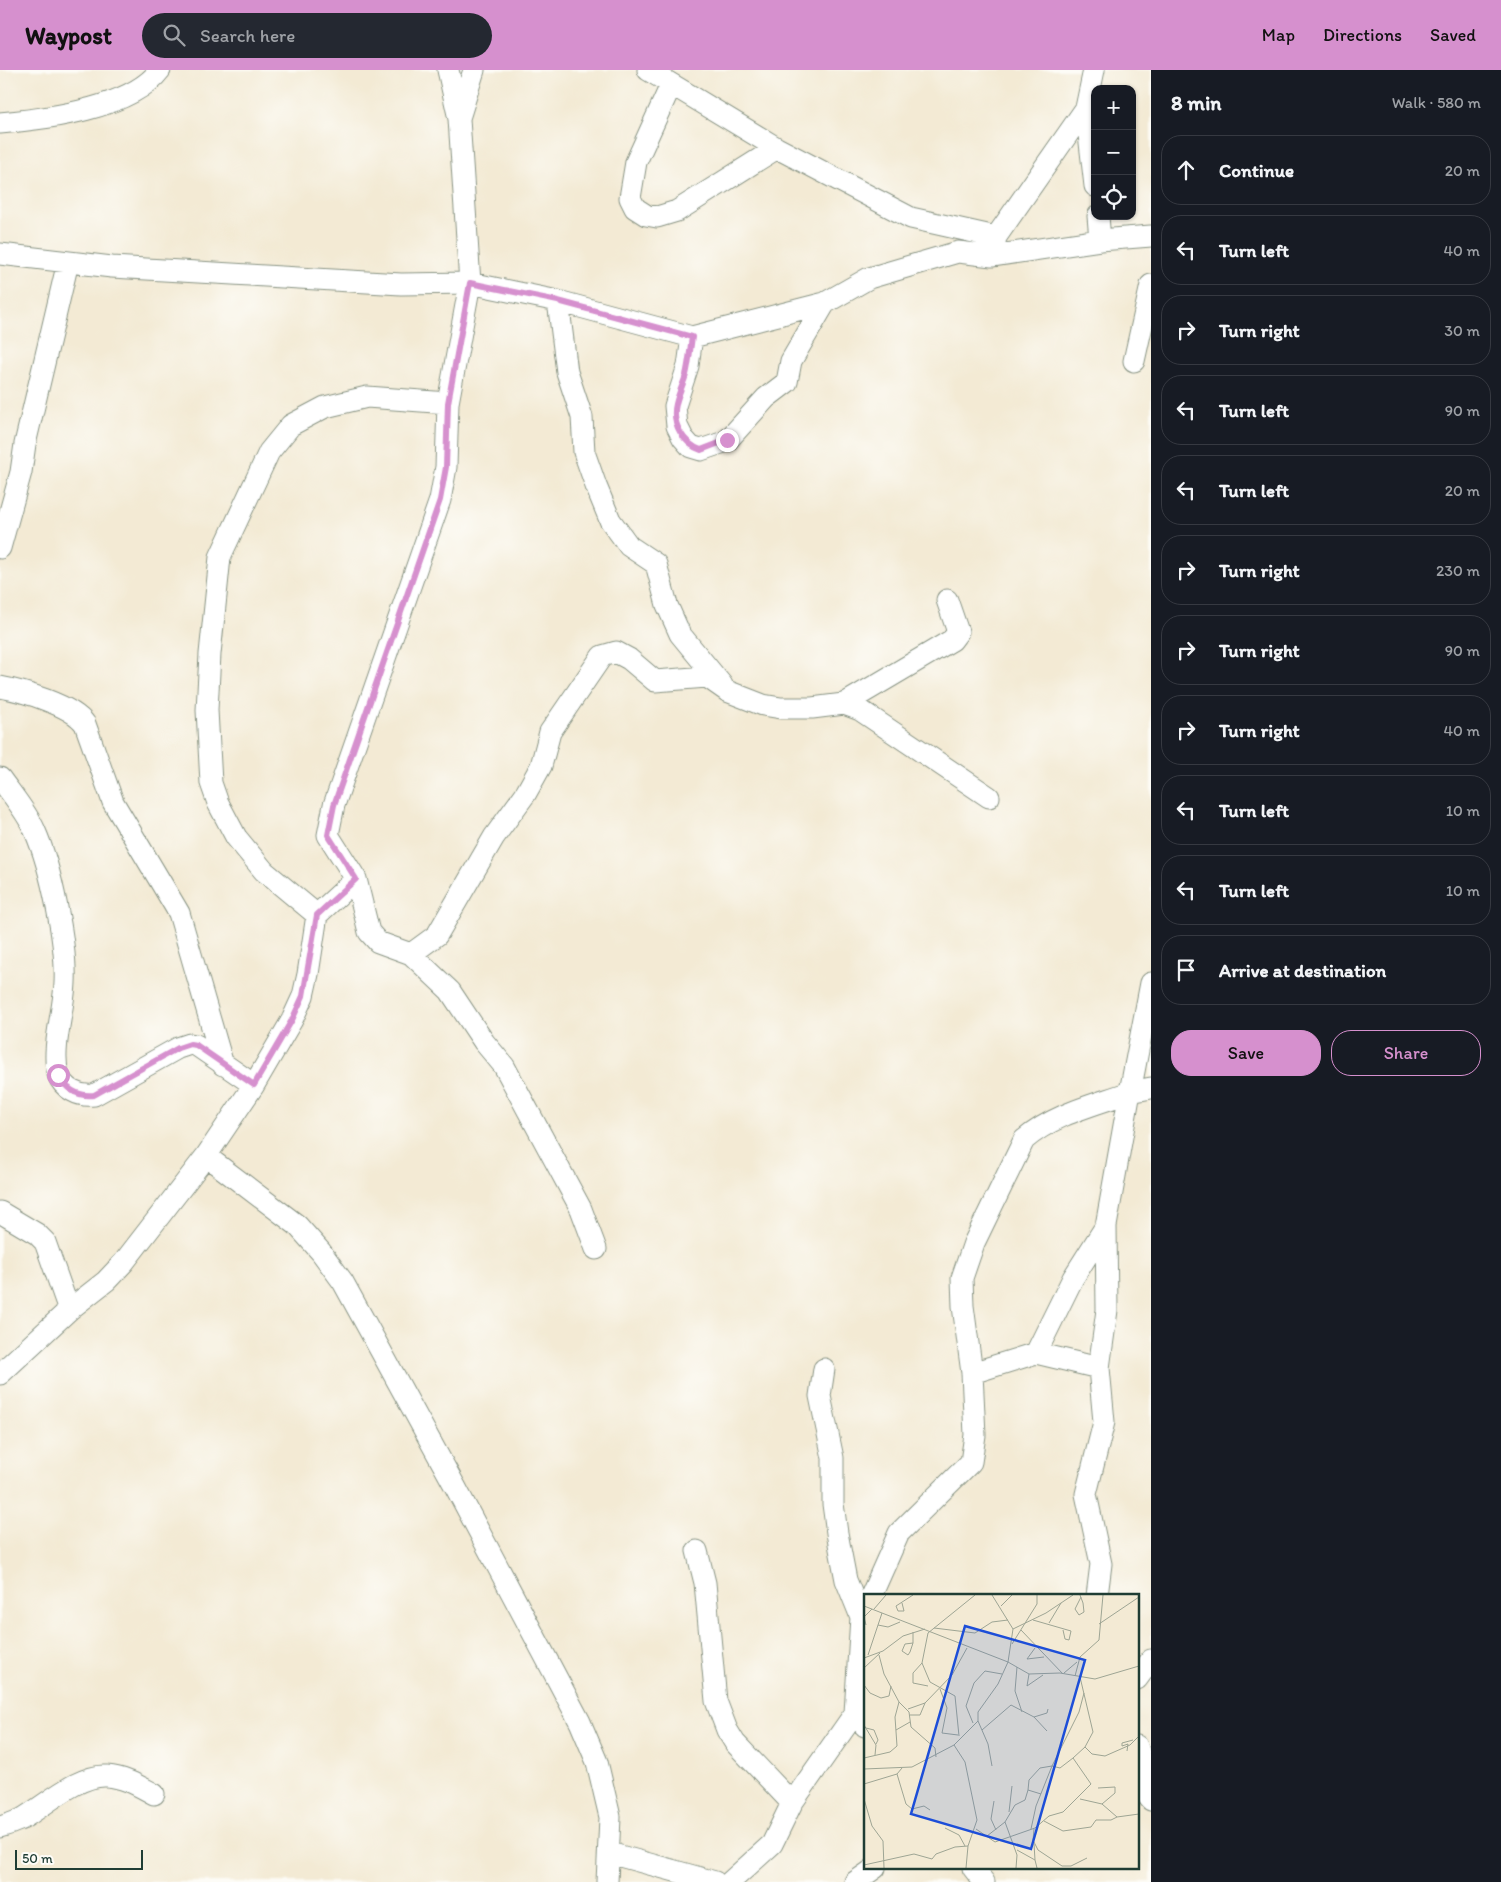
<!DOCTYPE html>
<html lang="en">
<head>
<meta charset="utf-8">
<style>
	:root { --surface:#171b24; --page:#242831; --text:#f1f3f6; --muted:#9ea1a6; --line:#363941; --accent:#d690ce }
	body { margin:0; font-family:Itim,sans-serif; background:var(--page); color:var(--text) }
	.controls { position:absolute; right:15px; top:15px; display:grid; overflow:hidden; border-radius:10px; box-shadow:0 1px 4px #0004 }
	.controls button { width:45px; height:45px; display:grid; place-items:center; padding:0; border:0; border-bottom:1px solid var(--line); background:var(--surface); color:var(--text); font:25px sans-serif }
	.scale { position:absolute; left:15px; bottom:12px; width:128px; box-sizing:border-box; padding-left:5px; border:2px solid #1f3d34; border-top:0; font-size:14px; line-height:18px; white-space:nowrap; color:#1f3d34; -webkit-text-stroke:4px #fdfcf7; paint-order:stroke }
	.stop { position:absolute; width:15px; height:15px; margin:-11px; border:4px solid #d690ce; border-radius:50%; background:#fff }
	.stop.end { background:#d690ce; border-color:#fff; box-shadow:0 1px 5px #0008 }
	.list { margin:0; padding:0; list-style:none }
	h2 { display:flex; justify-content:space-between; align-items:center; height:65px; margin:0; padding:0 20px; font-size:21px }
	h2 small { font-size:16px; font-weight:400; color:var(--muted) }
	.list li { display:grid; grid-template-columns:32px 1fr auto; gap:15px; align-items:center; box-sizing:border-box; height:70px; margin:0 10px 10px; padding:0 10px; border:1px solid var(--line); border-radius:20px }
	.list b { display:block; font-size:19px; white-space:nowrap }
	.list em { font-size:16px; font-style:normal; color:var(--muted) }
	.actions { display:flex; gap:10px; padding:15px 20px }
	.actions a { flex:1; padding:11px 0; border:1px solid var(--accent); border-radius:20px; text-align:center; font-size:18px; color:var(--accent) }
	.actions .main { background:var(--accent); color:#111 }
	.icon { flex:none; width:28px; height:28px; fill:none; stroke:currentColor; stroke-width:2; stroke-linecap:round; stroke-linejoin:round }
	.map { position:relative; flex:none; width:1151px; height:1812px; overflow:hidden }
	header { display:flex; align-items:center; gap:30px; box-sizing:border-box; height:70px; padding:0 25px; background:var(--accent); color:#111 }
	header strong { font-size:24px }
	nav { display:flex; gap:28px; margin-inline-start:auto; font-size:18px }
	.search { width:350px; height:45px; background:var(--page); display:flex; align-items:center; gap:12px; box-sizing:border-box; padding:0 18px; border-radius:28px; color:var(--muted); font-size:19px }
	main { display:flex }
	aside { flex:1; background:var(--surface) }
	.map>svg:first-child { display:block }
	.lines { fill:none; stroke-linecap:round; stroke-linejoin:round }
	.minor-casing { stroke:#899484; stroke-width:23 }
	.minor { stroke:#fff; stroke-width:21 }
	.route { stroke:#d690ce; stroke-width:6 }
	.inset-road { fill:none; stroke:#9ea594; stroke-width:1 }
	.view { fill:#1d4ed8; fill-opacity:0.15; stroke:#1d4ed8; stroke-width:2.5 }
	.inset-edge { fill:none; stroke:#1f3d34; stroke-width:2.5 }
</style>
</head>
<body>
<header>
<strong>Waypost</strong>
<div class="search"><svg class="icon" aria-label="search" viewBox="0 0 24 24"><circle cx="10" cy="10" r="6"/><path d="M15 15l6 6"/></svg>Search here</div>
<nav><a>Map</a><a>Directions</a><a>Saved</a></nav>
</header>
<main>
<div class="map">
<svg width="1151" height="1812" viewBox="0 0 1151 1812">
	<rect width="100%" height="100%" fill="#fdfcf7"/>
	<filter id="ink" filterUnits="userSpaceOnUse"><feTurbulence type="fractalNoise" baseFrequency=".02" numOctaves="2"/><feDisplacementMap in="SourceGraphic" scale="10" xChannelSelector="R" yChannelSelector="G"/><feConvolveMatrix kernelMatrix="1 2 1 2 8 2 1 2 1" color-interpolation-filters="sRGB"/></filter>
	<filter id="wash" filterUnits="userSpaceOnUse"><feTurbulence type="fractalNoise" baseFrequency=".0096" numOctaves="4" result="noise"/><feDisplacementMap in="SourceGraphic" scale="20" xChannelSelector="R" yChannelSelector="G"/><feGaussianBlur stdDeviation="1.12" result="paint"/><feColorMatrix in="noise" values="0 0 0 0 0 0 0 0 0 0 0 0 0 0 0 0 0 1.4 0 .05"/><feComposite in="paint" operator="in"/></filter>
	<g filter="url(#wash)">
		<rect width="100%" height="100%" fill="#f3ead4"/>
	</g>
	<g filter="url(#ink)">
		<g class="lines">
			<defs>
				<path id="minor" d="M648,0L777,78L911,148L996,167L992,186
					M1094,0L1086,38L1095,116
					M671,15L636,92L630,128L635,138L646,145L657,147L677,141L777,78
					M459,48L474,0
					M0,53C45,49 131,39 160,0
					M1098,146L1100,170
					M996,167L1086,38
					M0,184L112,197L401,214L470,213L558,231L692,267L825,233L869,208L958,182L992,186L1100,170L1151,166
					M558,231L567,302L582,347L584,382L596,416L610,450L629,476L656,494L667,535L680,564L722,615
					M692,267L688,296L675,336L677,356L683,368L691,377L701,380L727,371L766,328L787,312L791,291L825,233
					M1134,291L1151,215
					M0,478L21,402L25,374L68,192
					M0,617C22,621 72,635 85,654L113,732L179,843L223,995
					M844,634L860,640L989,727
					M0,708C12,725 27,742 35,761C51,797 67,875 65,913C64,940 51,979 58,1004C63,1019 79,1027 94,1025L178,978L190,974L196,975L254,1015
					M356,809L369,862L378,872L411,884L450,921L484,972L504,996L581,1139L596,1179
					M317,845L264,801L236,767L218,733L211,713L207,640L210,584L220,487L269,382L291,355L325,337L367,327L448,333
					M411,884L437,865L494,767L526,723L541,696L550,662L602,586L616,582L629,589L655,611L707,607L727,621L763,635L781,638H812L844,634L952,570L958,562L947,530
					M206,1086L297,1155L321,1182L343,1212L456,1418L580,1652L597,1692L610,1747L607,1812
					M0,1142L37,1164L45,1172L69,1240
					M1036,1283L1073,1208L1106,1156
					M824,1299L820,1326L833,1388V1434L837,1463L846,1510L861,1547
					M972,1303L963,1236L962,1208L974,1173L1024,1070C1054,1044 1094,1035 1130,1022L1151,913
					M0,1304L69,1240L106,1211L124,1192L206,1086L254,1015L292,950L303,926L308,904L317,845L356,809L328,765L334,735L440,430L446,397L448,333L470,213L459,49L448,0
					M697,1481L705,1513L716,1631L727,1660L735,1673L792,1733
					M871,1526L899,1463L971,1392L975,1365L972,1303L1036,1283L1099,1298
					M1097,1526L1101,1494L1086,1424L1104,1352L1099,1298L1107,1240L1106,1156L1130,1022L1151,1018
					M865,1539L861,1547L855,1643L865,1656
					M1137,1609L1151,1590
					M1137,1676L1144,1696L1148,1726L1151,1730
					M0,1757C7,1755 15,1752 22,1749C46,1735 79,1704 107,1706C124,1707 139,1716 154,1724
					M609,1783L715,1812
					M973,1798L984,1812
					M730,1812L772,1774L792,1733L855,1643
					M855,1812L875,1798"/>
			</defs>
			<use href="#minor" class="minor-casing"/>
			<use href="#minor" class="minor"/>
		</g>
	</g>
	<g class="lines" filter="url(#ink)">
		<path class="route" d="M58,1005C66,1019 77,1027 94,1025L178,978L190,974L196,975L254,1015L292,950L303,926L317,845L356,809L328,765L334,735L440,430L446,397L448,333L470,213L558,231L692,267C690,280 689,293 686,305C683,315 678,324 676,334C671,354 684,374 701,380L727,370"/>
	</g>
	<g transform="translate(864 1524)">
		<rect width="275" height="275" fill="#f3ead4"/>
		<path class="inset-road" d="M128,1L149,35M216,1L219,9L220,18L215,21L211,15L217,3M38,9L40,17H34L32,12L49,1M0,12L144,68L165,80L196,79L231,85L275,72M137,12L148,1M10,15L22,1M169,26L207,37L205,46L201,45L199,36M185,29L197,9M235,30L275,3M2,31L0,23L8,15M14,31L24,33L36,28M70,34L111,39L128,28L144,26M157,36L199,80M49,38V49L46,58L44,61L38,57L41,50L49,49M148,50L173,10V1M171,54L163,65L180,63M4,61L18,19M0,64L19,57L39,42L61,35M58,69L49,79V89L64,92M153,73L151,97L158,118M0,74L16,59M200,79L213,68M165,80L163,92L179,81M211,82L216,63L235,46L239,1M0,91L6,99L17,104L25,102L27,92M76,95L83,114L78,139L94,141M35,108L45,118L47,133L71,154L72,163M61,109L88,81L103,54M44,115L61,109L56,121H46M170,123L183,137M114,127L124,150L128,172M109,129L102,112L110,89L121,77L138,80M0,131L12,151L11,161M2,134L10,136L14,146L12,150M32,136L46,128M118,136L147,111L170,123L183,119L184,115M95,142L91,102L66,88L58,69L64,39L111,1M90,151L101,168L113,226L104,252L102,274M221,153L228,160L241,162L266,151L275,142M263,157L264,150L258,152V149L269,146M0,164L26,158L33,152L31,123L35,108L20,80L15,61M0,175L48,173L90,151L114,127V118L134,90L144,68L149,35L182,19L209,1M33,180L42,210L48,215L60,212L66,216M0,190L33,180L38,174M164,196L165,186L176,174L188,172L215,118L220,99M0,205L8,232L19,247L20,274M216,205L238,210L251,199V193L234,194M130,207L127,225L132,236M238,210L253,223L275,220M145,218L148,192M180,227L199,237L227,233L232,226H247L253,223M81,234L95,241L101,252M112,235L131,248L171,234L185,222L199,218L227,190L209,164M167,235L172,212L188,172L196,174L209,164L221,153L229,138L216,83M170,235L169,246L174,256L198,272H207L223,264M123,242L141,228M170,250L171,266M153,256L171,266L173,274M0,271L50,260L68,265L72,260L91,253L104,252M152,274L153,261L141,228L151,211L161,206L164,196L177,200"/>
		<path class="view" d="M101,32L221,66L167,255L47,220Z"/>
		<rect width="275" height="275" class="inset-edge"/>
	</g>
</svg>
<div class="controls">
<button>+</button>
<button>−</button>
<button><svg class="icon" aria-label="locate" viewBox="0 0 24 24"><circle cx="12" cy="12" r="6"/><path d="M12 2v4M12 18v4M2 12h4M18 12h4"/></svg></button>
</div>
<div class="scale">50 m</div>
<div class="stop" style="left:58px;top:1005px"></div>
<div class="stop end" style="left:727px;top:370px"></div>
</div>
<aside>
<h2>8 min<small>Walk · 580 m</small></h2>
<ul class="list">
<li><svg class="icon" aria-label="ahead" viewBox="0 0 24 24"><path d="M12 20V5M6 11l6-6 6 6"/></svg><div><b>Continue</b></div><em>20 m</em></li>
<li><svg class="icon" aria-label="left" viewBox="0 0 24 24"><path d="M17 20v-9H6M10 6l-5 5 5 5"/></svg><div><b>Turn left</b></div><em>40 m</em></li>
<li><svg class="icon" aria-label="right" viewBox="0 0 24 24"><path d="M7 20v-9h11M14 6l5 5-5 5"/></svg><div><b>Turn right</b></div><em>30 m</em></li>
<li><svg class="icon" aria-label="left" viewBox="0 0 24 24"><path d="M17 20v-9H6M10 6l-5 5 5 5"/></svg><div><b>Turn left</b></div><em>90 m</em></li>
<li><svg class="icon" aria-label="left" viewBox="0 0 24 24"><path d="M17 20v-9H6M10 6l-5 5 5 5"/></svg><div><b>Turn left</b></div><em>20 m</em></li>
<li><svg class="icon" aria-label="right" viewBox="0 0 24 24"><path d="M7 20v-9h11M14 6l5 5-5 5"/></svg><div><b>Turn right</b></div><em>230 m</em></li>
<li><svg class="icon" aria-label="right" viewBox="0 0 24 24"><path d="M7 20v-9h11M14 6l5 5-5 5"/></svg><div><b>Turn right</b></div><em>90 m</em></li>
<li><svg class="icon" aria-label="right" viewBox="0 0 24 24"><path d="M7 20v-9h11M14 6l5 5-5 5"/></svg><div><b>Turn right</b></div><em>40 m</em></li>
<li><svg class="icon" aria-label="left" viewBox="0 0 24 24"><path d="M17 20v-9H6M10 6l-5 5 5 5"/></svg><div><b>Turn left</b></div><em>10 m</em></li>
<li><svg class="icon" aria-label="left" viewBox="0 0 24 24"><path d="M17 20v-9H6M10 6l-5 5 5 5"/></svg><div><b>Turn left</b></div><em>10 m</em></li>
<li><svg class="icon" aria-label="arrive" viewBox="0 0 24 24"><path d="M6 21V4h12l-3 4 3 4H6"/></svg><div><b>Arrive at destination</b></div></li>
</ul>
<div class="actions"><a class="main">Save</a><a>Share</a></div>
</aside>
</main>
</body>
</html>
